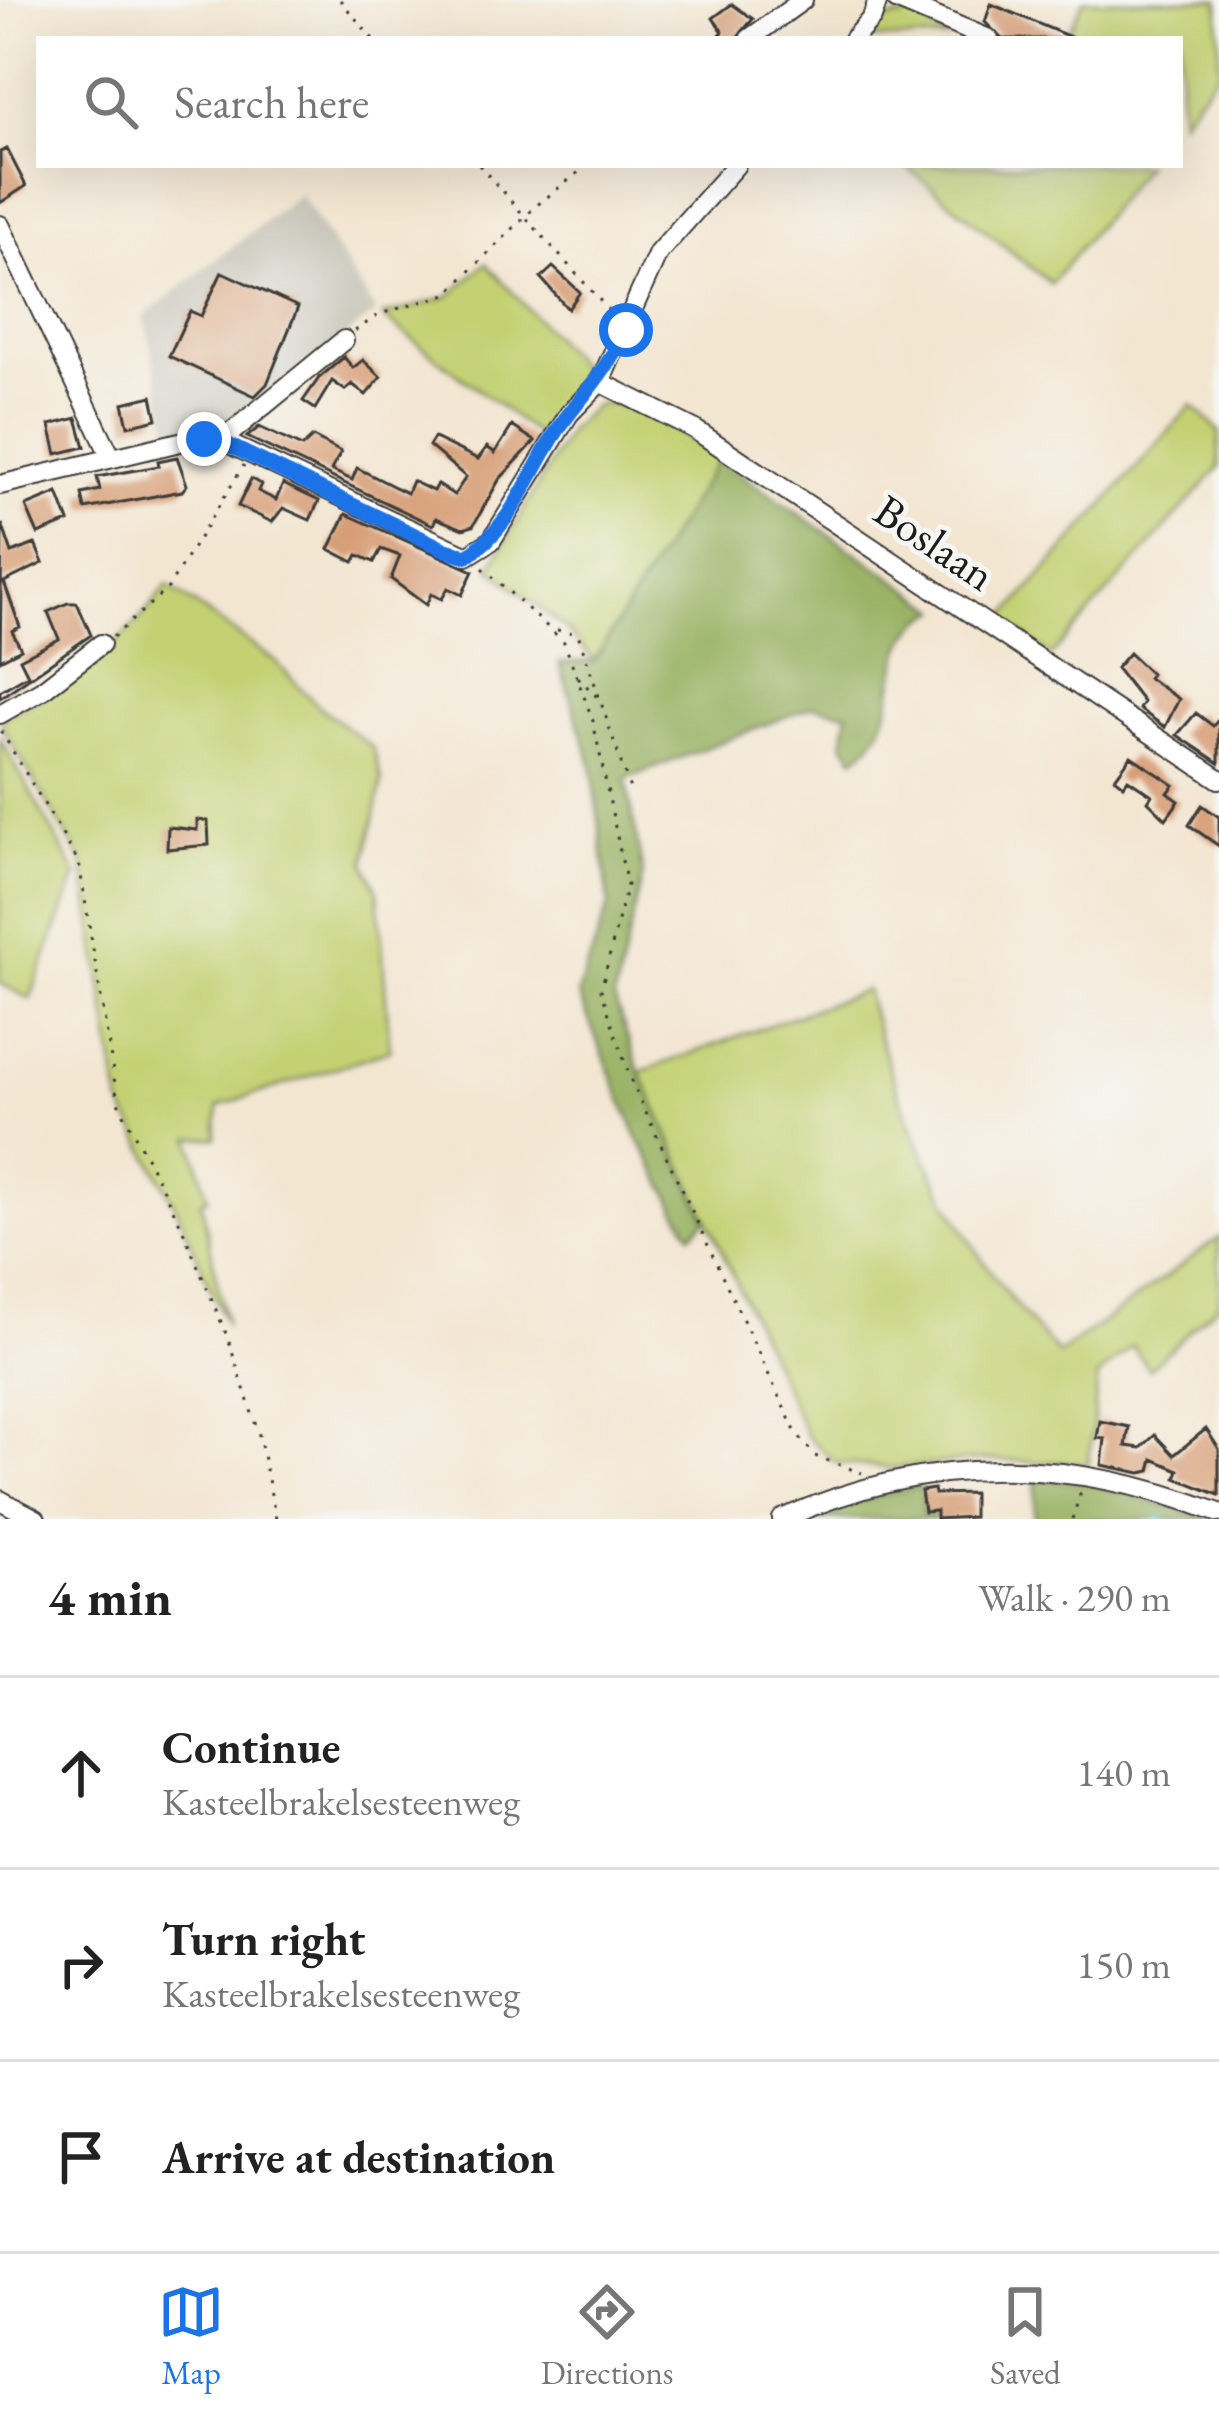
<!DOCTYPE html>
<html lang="en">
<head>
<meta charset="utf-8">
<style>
	:root { --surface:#fff; --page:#f2f2f2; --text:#222; --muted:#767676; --line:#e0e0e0; --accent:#1a73e8 }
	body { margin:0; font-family:"EB Garamond",serif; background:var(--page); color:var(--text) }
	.stop { position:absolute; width:36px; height:36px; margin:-27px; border:9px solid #1a73e8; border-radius:50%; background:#fff }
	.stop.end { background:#1a73e8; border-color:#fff; box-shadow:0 3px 12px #0008 }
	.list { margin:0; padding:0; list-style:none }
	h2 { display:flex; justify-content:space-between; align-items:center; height:156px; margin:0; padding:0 48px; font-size:51px }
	h2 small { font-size:39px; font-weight:400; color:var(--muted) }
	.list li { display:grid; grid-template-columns:78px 1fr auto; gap:36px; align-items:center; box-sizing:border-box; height:192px; padding:0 48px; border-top:3px solid var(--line) }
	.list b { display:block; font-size:45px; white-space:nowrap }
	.list p { margin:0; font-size:39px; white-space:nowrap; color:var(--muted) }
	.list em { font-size:39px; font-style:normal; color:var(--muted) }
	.icon { flex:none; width:66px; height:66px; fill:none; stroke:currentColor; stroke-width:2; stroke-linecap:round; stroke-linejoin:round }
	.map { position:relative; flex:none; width:1219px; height:1519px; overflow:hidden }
	.search { position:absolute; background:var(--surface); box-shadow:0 12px 48px #0002; left:36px; right:36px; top:36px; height:132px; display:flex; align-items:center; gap:30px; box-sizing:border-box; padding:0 42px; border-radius:0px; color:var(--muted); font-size:45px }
	.sheet { height:732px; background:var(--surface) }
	nav { display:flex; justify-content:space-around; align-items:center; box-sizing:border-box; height:168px; border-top:3px solid var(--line); background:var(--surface); font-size:33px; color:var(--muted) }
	nav a { display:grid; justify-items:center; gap:6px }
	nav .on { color:var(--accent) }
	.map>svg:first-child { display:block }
	.industrial { fill:#c7c5b8 }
	.green { fill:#c3d173; stroke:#707648; stroke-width:3 }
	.forest { fill:#9ab365; stroke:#5b6840; stroke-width:3 }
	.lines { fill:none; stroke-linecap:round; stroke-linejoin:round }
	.stream { stroke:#53c1c7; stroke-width:4.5 }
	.building { fill:#d69b72 }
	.minor-casing { stroke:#3c3a37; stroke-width:22 }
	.path { stroke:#3c3a37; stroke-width:3; stroke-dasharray:3 9; stroke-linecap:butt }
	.minor { stroke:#fff; stroke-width:18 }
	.route { stroke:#1a73e8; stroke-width:15 }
	.labels { text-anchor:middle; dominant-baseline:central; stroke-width:10; stroke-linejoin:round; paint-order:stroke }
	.street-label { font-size:45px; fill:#1c1c1c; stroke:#f6f6f2 }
</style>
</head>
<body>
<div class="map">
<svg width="1219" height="1519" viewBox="0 0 1219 1519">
	<rect width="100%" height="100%" fill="#f6f6f2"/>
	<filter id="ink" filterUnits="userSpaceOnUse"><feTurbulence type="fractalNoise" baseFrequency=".00833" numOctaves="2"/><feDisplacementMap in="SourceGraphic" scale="24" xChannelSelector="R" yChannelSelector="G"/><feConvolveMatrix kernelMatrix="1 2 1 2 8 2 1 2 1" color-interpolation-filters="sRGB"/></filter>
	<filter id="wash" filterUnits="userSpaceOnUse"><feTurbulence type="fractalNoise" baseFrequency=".004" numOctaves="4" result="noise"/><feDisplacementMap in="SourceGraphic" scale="48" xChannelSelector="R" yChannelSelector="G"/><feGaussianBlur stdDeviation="2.7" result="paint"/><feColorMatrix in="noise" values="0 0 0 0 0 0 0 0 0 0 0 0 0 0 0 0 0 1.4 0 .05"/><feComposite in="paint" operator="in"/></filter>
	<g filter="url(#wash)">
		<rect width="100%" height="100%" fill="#f3e6d1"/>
		<path class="industrial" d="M300,194L376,312L231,427L170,434L144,316Z"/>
		<path class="green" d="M1084,0H1219V71L1180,120V39H1070L1066,36Z
			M916,14L947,39H863L879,21Z
			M904,165H1145L1051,284Z
			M486,263L585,372L540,437L382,316L448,297Z
			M615,403L662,420L718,459L594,661L568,631L490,568L570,429L596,405Z
			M1192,405L1219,431V468L1051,656L1003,619Z
			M167,585L275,661L318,706L373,748L382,781L365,863L378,891L390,1050L219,1106L216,1138H191L208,1198L201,1201L226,1325L179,1213L120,1102L83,863L2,727L3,717C65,687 128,642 167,585Z
			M0,738L77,875L30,999L0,983Z
			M866,990C901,1125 960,1253 1059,1354L1219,1238V1303L1149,1369L1132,1346L1098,1377L1089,1463L981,1460L889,1468L836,1463L806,1435L640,1072Z"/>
		<path class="forest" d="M718,459L940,610C870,641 916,715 855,758L843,743L848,713L813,706L626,779L643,874L614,999L640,1072L706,1220L691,1235L636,1134L578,994L609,904L592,764L559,663L594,661Z
			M1036,1478L1091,1484L1210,1519H1034Z
			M920,1486L923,1514L948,1513V1519H809L834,1507Z"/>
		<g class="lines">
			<path class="stream" d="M1159,1519L1163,1517"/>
		</g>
		<g id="blocks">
			<path class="building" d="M732,4L753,19L736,39H715L723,32L713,18Z
				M991,4L1075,39H1002L985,22Z
				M7,149L26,186L0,203V152Z
				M553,267L580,292L568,309L541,278Z
				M222,272L298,307L267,384L255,396L169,356L190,311L201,316Z
				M344,357L353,368L363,360L381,377L366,395L352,384L345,390L332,381L315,409L303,401L319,378Z
				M152,396L157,419L128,426L123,403Z
				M77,418L85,447L57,454L50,425Z
				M512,426L535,441L499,480L473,526L463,529L436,518L433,525L247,437L259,427L302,447L313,437L341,452L331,470L352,480L357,468L407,493L412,481L433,491L437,484L454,495L466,477L429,446L434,438L478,459L487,447L495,453Z
				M177,457L187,485L182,491L85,509L82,494L100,490L97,477L159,466L158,461Z
				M251,479L261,484L258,491L276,500L283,484L319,501L310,520L283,508L272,522L238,506Z
				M58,493L69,522L38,534L26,506Z
				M346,514L473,571L462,595L448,588L442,599L431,594L426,605L391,579L400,556L381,549L374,562L358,555L354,562L329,549Z
				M2,524L12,553L35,544L43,563L4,582L20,627L12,631L21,649L0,660Z
				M68,603H77L91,635L0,698V691L28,675L20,659L59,639L48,612Z
				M1129,653L1151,674L1148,678L1179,699L1165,727L1139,709L1143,702L1116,668Z
				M1196,713L1213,726L1219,719V763L1177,735Z
				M1131,756L1174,785L1168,793L1179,801L1166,819L1148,801L1152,795L1128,779L1124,785L1115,778Z
				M1202,805L1219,817V846L1189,825Z
				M197,820L208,821L209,845L167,849L168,827L197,830Z
				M1100,1421L1129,1427L1126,1446L1141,1448L1155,1435L1174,1455L1206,1429L1219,1449V1495L1176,1478L1179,1470L1153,1459L1150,1471L1141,1473L1102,1465L1105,1439L1097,1438Z
				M934,1489L935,1494L973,1493V1517L936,1519V1511L924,1512L921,1491Z"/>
		</g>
	</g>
	<g filter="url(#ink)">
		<use href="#blocks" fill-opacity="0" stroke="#3c3a37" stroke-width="3"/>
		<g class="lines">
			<defs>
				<path id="minor" d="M896,0L989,39
					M749,39L803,0
					M853,39L872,18L878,0
					M0,225L111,457
					M600,382L694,429L1219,779
					M219,439L467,556L491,541L569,414L600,382L658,253L736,165
					M0,485L188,440L219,439L233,431L344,340
					M0,714L42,690L101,644
					M0,1500L36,1519
					M782,1519C928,1453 1071,1456 1219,1513"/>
			</defs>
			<use href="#minor" class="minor-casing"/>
			<path class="path" d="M340,0L373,39
				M479,165L613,315
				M355,331L380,314L447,294L537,205L588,165
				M483,568L564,642L593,721L627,885L601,990L632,1083L796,1433L815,1456L862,1473
				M557,630L578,634L630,789
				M113,637L168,588L244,465
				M578,677L600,700
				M1,731L79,863L118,1102L179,1221L227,1336L259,1435L276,1519
				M1072,1519L1081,1492"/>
			<use href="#minor" class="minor"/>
		</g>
	</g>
	<g class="lines" filter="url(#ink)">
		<path class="route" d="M204,439L218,440L446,550L467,556C518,524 533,459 569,414C595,381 606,369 626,330"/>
	</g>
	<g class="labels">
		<g class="street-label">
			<text transform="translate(935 542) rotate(34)">Boslaan</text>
		</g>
	</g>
</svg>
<div class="stop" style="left:626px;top:330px"></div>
<div class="stop end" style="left:204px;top:439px"></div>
<div class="search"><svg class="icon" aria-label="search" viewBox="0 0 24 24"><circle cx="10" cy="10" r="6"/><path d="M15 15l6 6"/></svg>Search here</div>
</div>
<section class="sheet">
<h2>4 min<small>Walk · 290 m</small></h2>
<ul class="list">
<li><svg class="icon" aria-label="ahead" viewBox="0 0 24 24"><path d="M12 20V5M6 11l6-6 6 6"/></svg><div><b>Continue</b><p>Kasteelbrakelsesteenweg</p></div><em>140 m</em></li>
<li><svg class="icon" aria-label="right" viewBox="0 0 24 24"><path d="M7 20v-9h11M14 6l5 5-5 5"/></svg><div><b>Turn right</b><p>Kasteelbrakelsesteenweg</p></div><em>150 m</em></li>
<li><svg class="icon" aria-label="arrive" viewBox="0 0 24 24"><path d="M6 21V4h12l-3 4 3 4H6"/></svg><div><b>Arrive at destination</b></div></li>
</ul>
</section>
<nav>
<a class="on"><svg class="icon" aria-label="map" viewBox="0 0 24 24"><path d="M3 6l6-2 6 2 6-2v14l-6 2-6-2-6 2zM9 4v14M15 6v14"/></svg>Map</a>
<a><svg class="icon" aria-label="directions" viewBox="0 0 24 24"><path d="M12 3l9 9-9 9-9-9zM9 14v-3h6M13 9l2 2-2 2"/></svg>Directions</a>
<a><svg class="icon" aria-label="saved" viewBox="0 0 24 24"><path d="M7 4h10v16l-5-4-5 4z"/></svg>Saved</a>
</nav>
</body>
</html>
